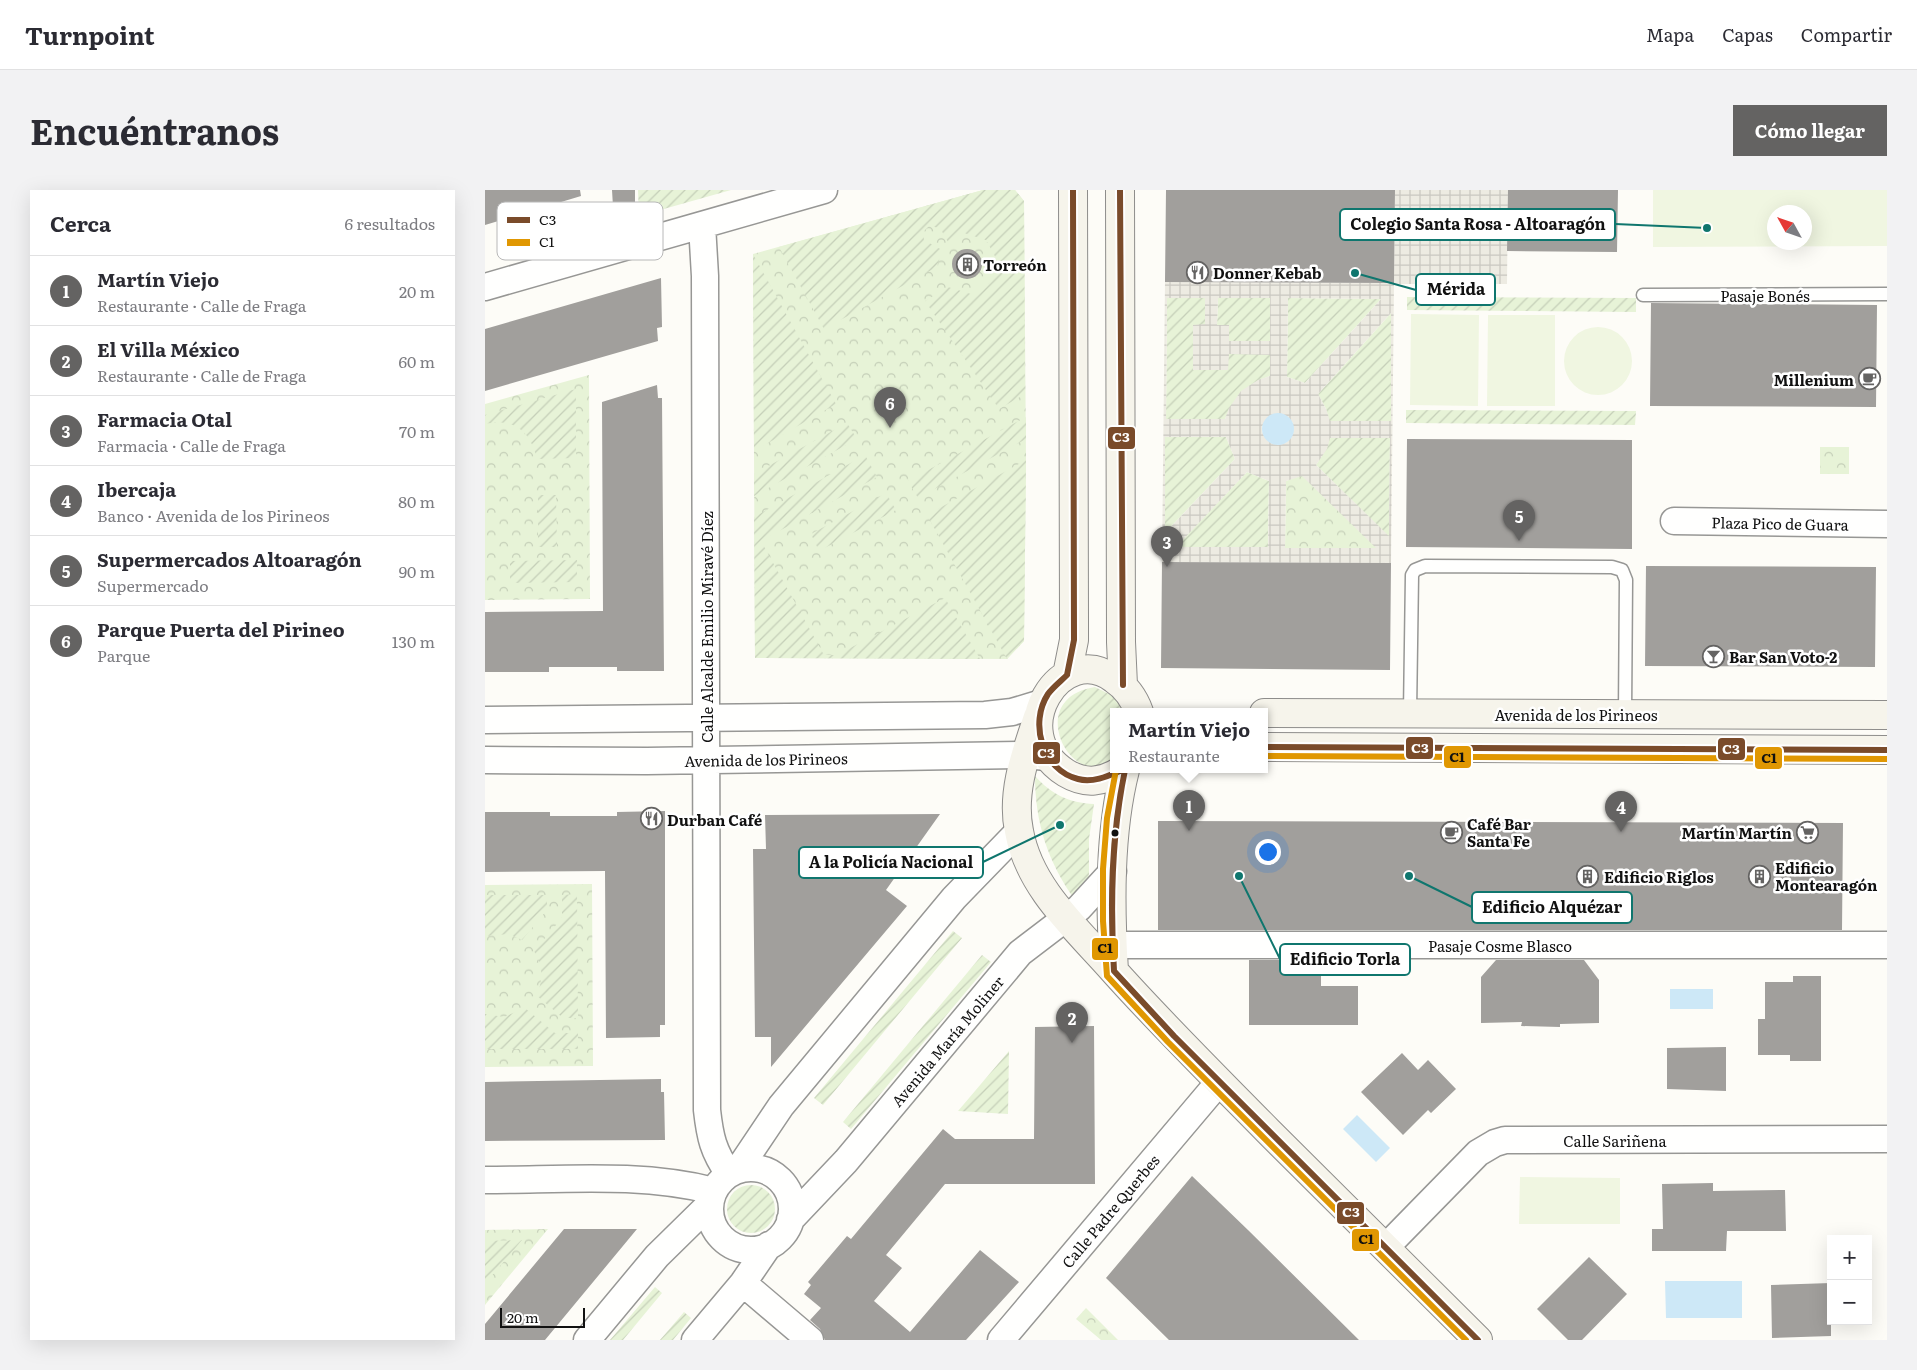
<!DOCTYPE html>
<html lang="es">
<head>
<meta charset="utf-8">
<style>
	:root { --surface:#fff; --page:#f2f2f3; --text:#2b2b33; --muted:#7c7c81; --line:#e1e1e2; --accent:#646362 }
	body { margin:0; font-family:Literata,serif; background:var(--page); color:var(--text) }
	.controls { position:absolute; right:15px; bottom:15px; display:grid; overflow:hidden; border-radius:0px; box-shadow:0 5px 20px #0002 }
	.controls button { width:45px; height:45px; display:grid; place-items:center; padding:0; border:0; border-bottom:1px solid var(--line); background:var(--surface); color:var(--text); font:25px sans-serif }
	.compass { position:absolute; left:1282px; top:15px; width:45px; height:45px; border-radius:50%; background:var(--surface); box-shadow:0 5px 20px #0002; rotate:310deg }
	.scale { position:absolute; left:15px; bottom:12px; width:85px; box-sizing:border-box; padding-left:5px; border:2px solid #111; border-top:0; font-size:14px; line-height:18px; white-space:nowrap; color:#111; -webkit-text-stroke:4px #fff; paint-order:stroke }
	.you { position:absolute; left:782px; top:661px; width:18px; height:18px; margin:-12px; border:4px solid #fff; border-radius:50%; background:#1a73e8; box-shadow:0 0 0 8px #1a73e833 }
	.badge { display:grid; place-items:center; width:32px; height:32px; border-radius:50%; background:var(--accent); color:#fff; font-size:16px; font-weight:700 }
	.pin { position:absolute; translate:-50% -41px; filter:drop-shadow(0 1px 2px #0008) }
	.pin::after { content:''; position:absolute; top:26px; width:18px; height:15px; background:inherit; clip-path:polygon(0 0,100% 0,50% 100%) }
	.popup { position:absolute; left:625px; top:518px; width:158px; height:65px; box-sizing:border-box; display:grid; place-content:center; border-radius:0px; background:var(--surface); filter:drop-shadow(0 1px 4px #0005); font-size:16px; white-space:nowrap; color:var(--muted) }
	.popup b { font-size:19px; color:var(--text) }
	.popup::after { content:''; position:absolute; left:50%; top:100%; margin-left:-10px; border:10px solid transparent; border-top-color:var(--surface) }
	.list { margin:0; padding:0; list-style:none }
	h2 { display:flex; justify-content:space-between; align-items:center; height:65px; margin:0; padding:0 20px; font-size:21px }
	h2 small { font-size:16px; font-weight:400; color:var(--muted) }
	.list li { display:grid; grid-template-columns:32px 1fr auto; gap:15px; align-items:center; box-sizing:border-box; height:70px; padding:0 20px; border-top:1px solid var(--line) }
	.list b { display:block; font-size:19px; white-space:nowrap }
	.list p { margin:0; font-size:16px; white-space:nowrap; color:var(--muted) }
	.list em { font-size:16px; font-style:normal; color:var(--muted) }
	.map { position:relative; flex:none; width:1402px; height:1150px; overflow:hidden; border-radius:0px }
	header { display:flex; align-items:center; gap:30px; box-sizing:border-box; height:70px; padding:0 25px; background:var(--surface); border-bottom:1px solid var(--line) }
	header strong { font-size:24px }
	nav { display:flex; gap:28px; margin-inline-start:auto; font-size:18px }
	.intro { display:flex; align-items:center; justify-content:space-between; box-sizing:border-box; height:120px; padding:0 30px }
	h1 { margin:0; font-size:35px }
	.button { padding:12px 22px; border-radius:0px; background:var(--accent); color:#fff; font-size:18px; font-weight:700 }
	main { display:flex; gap:30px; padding:0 30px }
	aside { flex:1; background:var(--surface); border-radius:0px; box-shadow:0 5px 20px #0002 }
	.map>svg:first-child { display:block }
	.park { fill:url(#park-crowns) }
	.garden { fill:url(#garden-furrows) }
	.pitch { fill:#f0f6e1; fill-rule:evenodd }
	.plaza { fill:url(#plaza-grid); fill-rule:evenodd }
	.water { fill:#cde8f7 }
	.building { fill:#a19f9c }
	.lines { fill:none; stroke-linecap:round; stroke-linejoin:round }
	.lane-casing { stroke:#979795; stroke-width:15 }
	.street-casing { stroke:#979795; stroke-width:29 }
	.secondary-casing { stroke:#8e8d8b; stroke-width:30 }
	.lane { stroke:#fffffe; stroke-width:12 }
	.street { stroke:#fffffe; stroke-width:26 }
	.secondary { stroke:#f6f4eb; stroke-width:28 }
	.bus-1-casing { stroke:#fff; stroke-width:10 }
	.bus-2-casing { stroke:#fff; stroke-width:10 }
	.bus-1 { stroke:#7a4b2a; stroke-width:6 }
	.bus-2 { stroke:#e09702; stroke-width:6 }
	.bus-dot { fill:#111; stroke:#fff; stroke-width:2 }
	.labels { text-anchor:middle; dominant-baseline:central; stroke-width:5; stroke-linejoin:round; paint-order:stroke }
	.poi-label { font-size:15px; font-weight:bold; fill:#111; stroke:#fff; text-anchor:start }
	.street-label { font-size:15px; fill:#111; stroke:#fff }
	.key { fill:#fff; stroke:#b8b8b8; stroke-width:1 }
	.key-label { font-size:14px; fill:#111 }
	.leader { fill:none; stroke:#0f766e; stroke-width:2 }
	.callout-dot { fill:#0f766e; stroke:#fff; stroke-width:2 }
	.callout { fill:#fff; stroke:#0f766e; stroke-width:2 }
	.callout-label { font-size:16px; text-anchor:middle; font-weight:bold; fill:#111 }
	.line-badge { stroke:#fff; stroke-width:2 }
	.badge-label { font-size:14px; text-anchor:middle; font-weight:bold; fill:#fff }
	.pale-badge-label { font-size:14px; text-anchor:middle; font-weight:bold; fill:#111 }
</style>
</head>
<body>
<header>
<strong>Turnpoint</strong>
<nav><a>Mapa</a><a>Capas</a><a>Compartir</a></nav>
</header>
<div class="intro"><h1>Encuéntranos</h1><a class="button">Cómo llegar</a></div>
<main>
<aside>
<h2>Cerca<small>6 resultados</small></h2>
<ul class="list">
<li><span class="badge">1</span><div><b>Martín Viejo</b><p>Restaurante · Calle de Fraga</p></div><em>20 m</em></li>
<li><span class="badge">2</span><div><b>El Villa México</b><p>Restaurante · Calle de Fraga</p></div><em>60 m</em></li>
<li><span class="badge">3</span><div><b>Farmacia Otal</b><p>Farmacia · Calle de Fraga</p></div><em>70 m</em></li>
<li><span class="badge">4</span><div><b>Ibercaja</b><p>Banco · Avenida de los Pirineos</p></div><em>80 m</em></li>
<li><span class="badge">5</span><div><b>Supermercados Altoaragón</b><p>Supermercado</p></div><em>90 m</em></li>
<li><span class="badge">6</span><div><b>Parque Puerta del Pirineo</b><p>Parque</p></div><em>130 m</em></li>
</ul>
</aside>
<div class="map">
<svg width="1402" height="1150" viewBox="0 0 1402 1150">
	<defs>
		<pattern id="park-crowns" width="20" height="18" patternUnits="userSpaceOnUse" patternTransform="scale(1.25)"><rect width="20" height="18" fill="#e7f3d7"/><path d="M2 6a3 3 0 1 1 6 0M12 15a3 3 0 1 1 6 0" fill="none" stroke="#c5cfb8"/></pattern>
		<pattern id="garden-furrows" width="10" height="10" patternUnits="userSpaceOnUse" patternTransform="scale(1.25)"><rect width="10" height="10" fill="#e7f3d7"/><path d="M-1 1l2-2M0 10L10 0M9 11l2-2" fill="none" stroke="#c5cfb8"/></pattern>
		<pattern id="plaza-grid" width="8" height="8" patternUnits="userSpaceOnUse" patternTransform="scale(1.25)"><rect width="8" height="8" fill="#edebe2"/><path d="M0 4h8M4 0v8" fill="none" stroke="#cac8c1"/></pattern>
	</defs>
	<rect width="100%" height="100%" fill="#fdfcf7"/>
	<path class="park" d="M498,0H530L539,11L541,270L539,451L522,469L270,468L268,64Z
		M104,185L105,409L0,410V214Z
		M1335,257H1364V284H1335Z
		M817,285L892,358H800L801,291Z
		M107,694L108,876L0,877V695Z
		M63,1039L0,1115V1040Z
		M601,1118L633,1150H616L591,1129Z"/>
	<path class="garden" d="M153,0H246L154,26Z
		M498,0H530L539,11L540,204L514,219L440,111L463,97L486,104L506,92L512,70L501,50L479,43L463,52L455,38L444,36L438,42L439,50L457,60L452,77L339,139L294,57Z
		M268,64L351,214L269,261Z
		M682,107L720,108V135H709L744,164H785V186C763,193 748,208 740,229H681Z
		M922,107L1151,108V122L922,120Z
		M733,108H785V151H744L732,135Z
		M803,108L896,109L820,193L802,187Z
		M907,122L906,231H844L841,219L833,204Z
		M91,199V268L52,269C45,240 29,228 0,234V225Z
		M921,220L1151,221L1150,235L921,233Z
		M541,227V249L433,308L423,291Z
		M362,233L372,249L269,306V284Z
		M680,246L741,247L750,269L679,344Z
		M844,248H905L904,347L831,275L841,259Z
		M380,265L392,287L276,351L339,465H352L460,408L495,469L270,468L269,327Z
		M541,270L539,451L522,469L442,325Z
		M762,282L784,291L783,358L690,357Z
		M401,303L411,320L334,361L326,344Z
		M53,305H71L72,357H53Z
		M92,370V392L25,393V371Z
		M610,497L628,506L640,522H629V568C590,607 535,509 610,497Z
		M550,586C566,604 584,613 609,614L604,649V684L602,694L590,710C563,672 550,633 550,586Z
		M92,704L93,828H78L51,805C59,791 58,775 49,761L77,728V705Z
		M0,705H62V720L37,750L24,744L0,746Z
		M468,741L477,748L338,915L329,908Z
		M497,765L506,772L366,939L358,932Z
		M40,818L70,843H93V859H0V824L19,827Z
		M524,861L523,924L473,921Z
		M242 1019a24 24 0 1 1 48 0a24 24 0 1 1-48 0Z
		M37,1050L0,1094V1051Z
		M170,1097L177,1103L138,1150H125Z
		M199,1122L206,1128L188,1150H175Z"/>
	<path class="pitch" d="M1168,0H1402V56L1168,57ZM1320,22V52H1290V22Z
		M926,124L994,125L993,216L925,215Z
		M1003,125H1070V216H1002Z
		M1079 171a34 34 0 1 1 68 0a34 34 0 1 1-68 0Z
		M1035,987L1135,988V1034H1034Z"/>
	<path class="plaza" d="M910,0H1023L1022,94H909L906,373L677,372L680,92L909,93ZM682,108H720V134L708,135V180H743L744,164L785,165V186L773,190L756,201L744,218L740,229H681ZM733,108H785V151H744V135H732ZM803,108L896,109L820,193L802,187ZM906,123V231H845L841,219L833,204ZM798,224L808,233V242L802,252L793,255L777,242V236ZM680,247H741L750,269L680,343ZM845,248H905L904,346L831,275L842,259ZM762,282L784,291L783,357H691ZM817,286L891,358H800L801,291Z"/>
	<path class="water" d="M777 239a16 16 0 1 1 32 0a16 16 0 1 1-32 0Z
		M1185,799H1228V819H1185Z
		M872,925L905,958L891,972L858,939Z
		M1180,1091H1257V1128H1181Z"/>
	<path class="building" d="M0,0H95L96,6L0,35Z
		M127,0H150V27L129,33Z
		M681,0H910L909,93L680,92Z
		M1023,0H1133L1132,62L1022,61Z
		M467 74a15 15 0 1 1 30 0a15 15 0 1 1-30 0Z
		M176,88L177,137L172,138L173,151L0,201V139Z
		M1166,113L1392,115L1391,217L1165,216Z
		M172,195L173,208H177L179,481H132V477H64V482H0V422L118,421L117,212Z
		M922,249L1147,250V359L921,357Z
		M677,372L906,373L905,480L676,478Z
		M1161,376L1391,377L1390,477L1160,476Z
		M180,621V835H175V847L121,848L120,681L0,682V622H65V626H132V622Z
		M455,624L401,700L422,716L286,877V847H270L268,659H281L280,625Z
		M673,631L1358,633L1357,740H673Z
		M764,770H836V796H873V835H764Z
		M1011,770H1099L1114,790V833L1075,834V837L1036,836L1037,832L996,833V787Z
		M1308,786H1336V871H1305V865H1273V829H1280V792H1308Z
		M609,836L610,994H460L401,1065L417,1078L389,1111L425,1142L495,1060L534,1092L481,1150H340L335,1139L325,1130L336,1118L319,1104L326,1095L323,1092L362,1046L366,1049L458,939L470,949H549L550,837Z
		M1241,857V901L1182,899V858Z
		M917,863L933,880L943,870L971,899L946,923L943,920L918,945L876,902Z
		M176,889V902H179L180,950L0,951V892Z
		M707,986L763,1040L874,1150H684L621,1088Z
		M1228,993V1001L1300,1000L1301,1041H1242L1241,1061H1167V1039H1178L1177,994Z
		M79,1039H152L60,1150H0V1134Z
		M1104,1067L1142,1104L1097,1150H1083L1052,1119Z
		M1346,1093V1146L1287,1148L1286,1095Z"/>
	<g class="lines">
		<defs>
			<path id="lane" d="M1158,105L1402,104
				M925,523L927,385L930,380L940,376L1127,377L1137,380L1141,390L1140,524"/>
			<path id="street" d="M217,35L220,86L222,920C225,947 228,961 244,984
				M0,97L339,0
				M1189,331L1402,334
				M0,530L500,525L527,522L557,513
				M0,570L162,571L540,565L562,567
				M627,755H1402
				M225 1019a41 41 0 1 1 82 0a41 41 0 1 1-82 0Z
				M253,980L296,916L469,708L534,641
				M0,990C76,990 155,982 229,1001
				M305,1030L361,971L535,763L594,718L628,681
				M900,1058L993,963L1010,953L1020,950L1402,949
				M258,1093L325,1150
				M102,1150L172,1066L225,1014
				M210,1150L258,1093L284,1055
				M516,1150L734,892"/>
			<path id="secondary" d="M635,0L636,452L638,495
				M582,485L589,450V429L588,0
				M779,523L1402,525
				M553,527C541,563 526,602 534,641C544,698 592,739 628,780C678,836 731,888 783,941C853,1010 923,1080 993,1150
				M779,557L1402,560
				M637,580C618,592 601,595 581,583C517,543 577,449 629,489C641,497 649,508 654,522
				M629,781C625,716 624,643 640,580"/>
		</defs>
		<use href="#lane" class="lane-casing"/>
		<use href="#street" class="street-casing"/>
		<use href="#secondary" class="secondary-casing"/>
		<use href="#lane" class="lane"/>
		<use href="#street" class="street"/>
		<use href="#secondary" class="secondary"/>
		<defs>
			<path id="bus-1" d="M635,0L638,495
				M582,485L589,450L588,0
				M582,485C576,491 568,497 563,504C544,533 557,580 593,589C608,593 623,586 637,580
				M779,557L1402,560
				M640,580C626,647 625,713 629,781L689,846L993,1150"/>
			<path id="bus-2" d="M779,566L1402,569
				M631,580L622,628L618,679V731L622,786L683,852L981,1150"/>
		</defs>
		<use href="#bus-1" class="bus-1-casing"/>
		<use href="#bus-2" class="bus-2-casing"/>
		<use href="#bus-1" class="bus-1"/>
		<use href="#bus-2" class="bus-2"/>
	</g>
	<defs>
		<symbol id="building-ring" viewBox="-11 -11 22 22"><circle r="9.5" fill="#fff" stroke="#646362" stroke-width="1.5"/><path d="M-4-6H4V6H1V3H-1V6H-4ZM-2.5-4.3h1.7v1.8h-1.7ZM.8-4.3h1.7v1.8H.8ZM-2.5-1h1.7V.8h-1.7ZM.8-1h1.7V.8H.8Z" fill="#646362"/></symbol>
		<symbol id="restaurant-ring" viewBox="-11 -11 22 22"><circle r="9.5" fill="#fff" stroke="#646362" stroke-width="1.5"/><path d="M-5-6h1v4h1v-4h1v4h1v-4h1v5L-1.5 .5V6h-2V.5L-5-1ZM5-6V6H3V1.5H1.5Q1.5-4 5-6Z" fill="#646362"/></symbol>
		<symbol id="cafe-ring" viewBox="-11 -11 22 22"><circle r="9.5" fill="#fff" stroke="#646362" stroke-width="1.5"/><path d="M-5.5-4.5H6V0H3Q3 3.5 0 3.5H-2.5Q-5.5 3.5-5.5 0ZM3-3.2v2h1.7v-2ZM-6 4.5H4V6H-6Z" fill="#646362"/></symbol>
		<symbol id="bar-ring" viewBox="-11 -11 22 22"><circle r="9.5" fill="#fff" stroke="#646362" stroke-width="1.5"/><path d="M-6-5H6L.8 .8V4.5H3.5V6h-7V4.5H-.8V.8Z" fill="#646362"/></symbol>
		<symbol id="supermarket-ring" viewBox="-11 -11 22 22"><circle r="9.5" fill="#fff" stroke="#646362" stroke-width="1.5"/><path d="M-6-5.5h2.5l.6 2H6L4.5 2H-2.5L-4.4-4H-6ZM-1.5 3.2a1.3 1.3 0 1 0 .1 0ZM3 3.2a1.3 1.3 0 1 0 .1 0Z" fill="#646362"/></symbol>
	</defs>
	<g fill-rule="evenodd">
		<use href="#building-ring" x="470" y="62" width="25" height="25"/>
		<use href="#restaurant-ring" x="700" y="70" width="25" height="25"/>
		<use href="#cafe-ring" x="1372" y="176" width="25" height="25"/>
		<use href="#bar-ring" x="1216" y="454" width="25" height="25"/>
		<use href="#restaurant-ring" x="154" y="616" width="25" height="25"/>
		<use href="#cafe-ring" x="954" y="630" width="25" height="25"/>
		<use href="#supermarket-ring" x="1310" y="630" width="25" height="25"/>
		<use href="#building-ring" x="1090" y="674" width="25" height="25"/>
		<use href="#building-ring" x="1262" y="674" width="25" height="25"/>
	</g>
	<circle class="bus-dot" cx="630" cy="643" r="4.5"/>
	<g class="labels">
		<g class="poi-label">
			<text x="498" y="74">Torreón</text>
			<text x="728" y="82">Donner Kebab</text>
			<text x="1369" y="189" text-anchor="end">Millenium</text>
			<text x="1244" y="466">Bar San Voto-2</text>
			<text x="182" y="629">Durban Café</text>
			<text x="982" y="633">Café Bar<tspan x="982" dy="17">Santa Fe</tspan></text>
			<text x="1307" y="642" text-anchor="end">Martín Martín</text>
			<text x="1290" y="677">Edificio<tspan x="1290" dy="17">Montearagón</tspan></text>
			<text x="1119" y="686">Edificio Riglos</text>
		</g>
		<g class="street-label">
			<text x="1280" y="105">Pasaje Bonés</text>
			<text transform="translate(1295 333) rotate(1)">Plaza Pico de Guara</text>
			<text transform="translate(221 437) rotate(-90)">Calle Alcalde Emilio Miravé Díez</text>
			<text x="1091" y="524">Avenida de los Pirineos</text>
			<text transform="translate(281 569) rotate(-1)">Avenida de los Pirineos</text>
			<text x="1015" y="755">Pasaje Cosme Blasco</text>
			<text transform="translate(462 851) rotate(-50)">Avenida María Moliner</text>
			<text x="1130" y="950">Calle Sariñena</text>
			<text transform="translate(625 1021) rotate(-50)">Calle Padre Querbes</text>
		</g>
	</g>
	<rect x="12" y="12" width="166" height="58" rx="8" class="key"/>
	<rect x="22" y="27" width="23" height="6" fill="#7a4b2a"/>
	<rect x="22" y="49" width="23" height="7" fill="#e09702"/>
	<g class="key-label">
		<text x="54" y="35">C3</text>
		<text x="54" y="57">C1</text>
	</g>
	<path class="leader" d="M1222 38L1130 34M870 83L931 100M575 635L498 672M924 686L987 717M754 686L795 769"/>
	<g class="callout-dot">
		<circle cx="1222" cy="38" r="5"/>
		<circle cx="870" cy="83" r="5"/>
		<circle cx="575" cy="635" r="5"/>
		<circle cx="924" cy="686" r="5"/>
		<circle cx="754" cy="686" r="5"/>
	</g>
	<g class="callout">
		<rect x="855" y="19" width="275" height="31" rx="5"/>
		<rect x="931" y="84" width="79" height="31" rx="5"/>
		<rect x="314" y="657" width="184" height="31" rx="5"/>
		<rect x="987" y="702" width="160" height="31" rx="5"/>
		<rect x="795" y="754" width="130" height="31" rx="5"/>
	</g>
	<g class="callout-label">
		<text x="993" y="40">Colegio Santa Rosa - Altoaragón</text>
		<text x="971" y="105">Mérida</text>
		<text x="406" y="678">A la Policía Nacional</text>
		<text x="1067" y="723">Edificio Alquézar</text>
		<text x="860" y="775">Edificio Torla</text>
	</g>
	<g class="line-badge">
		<rect x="622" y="236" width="29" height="24" rx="5" fill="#7a4b2a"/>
		<rect x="920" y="546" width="29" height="24" rx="5" fill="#7a4b2a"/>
		<rect x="1232" y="547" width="29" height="24" rx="5" fill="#7a4b2a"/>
		<rect x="547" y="551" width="29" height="24" rx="5" fill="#7a4b2a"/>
		<rect x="958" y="555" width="29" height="24" rx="5" fill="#e09702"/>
		<rect x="1269" y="556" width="29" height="24" rx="5" fill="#e09702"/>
		<rect x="606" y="747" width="28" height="24" rx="5" fill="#e09702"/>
		<rect x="851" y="1011" width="29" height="24" rx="5" fill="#7a4b2a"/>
		<rect x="866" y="1038" width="29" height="24" rx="5" fill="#e09702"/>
	</g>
	<g class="badge-label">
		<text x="636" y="252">C3</text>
		<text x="935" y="563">C3</text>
		<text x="1246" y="564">C3</text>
		<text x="561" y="568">C3</text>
		<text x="866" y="1027">C3</text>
	</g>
	<g class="pale-badge-label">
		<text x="972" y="572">C1</text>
		<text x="1284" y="573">C1</text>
		<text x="620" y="763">C1</text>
		<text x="881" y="1054">C1</text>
	</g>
</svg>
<div class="controls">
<button>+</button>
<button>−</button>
</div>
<svg class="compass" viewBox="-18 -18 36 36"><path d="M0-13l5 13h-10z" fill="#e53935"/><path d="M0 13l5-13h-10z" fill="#7c7c81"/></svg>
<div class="scale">20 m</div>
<div class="you"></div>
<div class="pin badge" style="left:704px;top:641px">1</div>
<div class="popup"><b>Martín Viejo</b>Restaurante</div>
<div class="pin badge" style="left:587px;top:853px">2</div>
<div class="pin badge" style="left:682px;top:377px">3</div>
<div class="pin badge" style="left:1136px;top:642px">4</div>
<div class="pin badge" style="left:1034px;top:351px">5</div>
<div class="pin badge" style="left:405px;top:238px">6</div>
</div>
</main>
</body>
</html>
